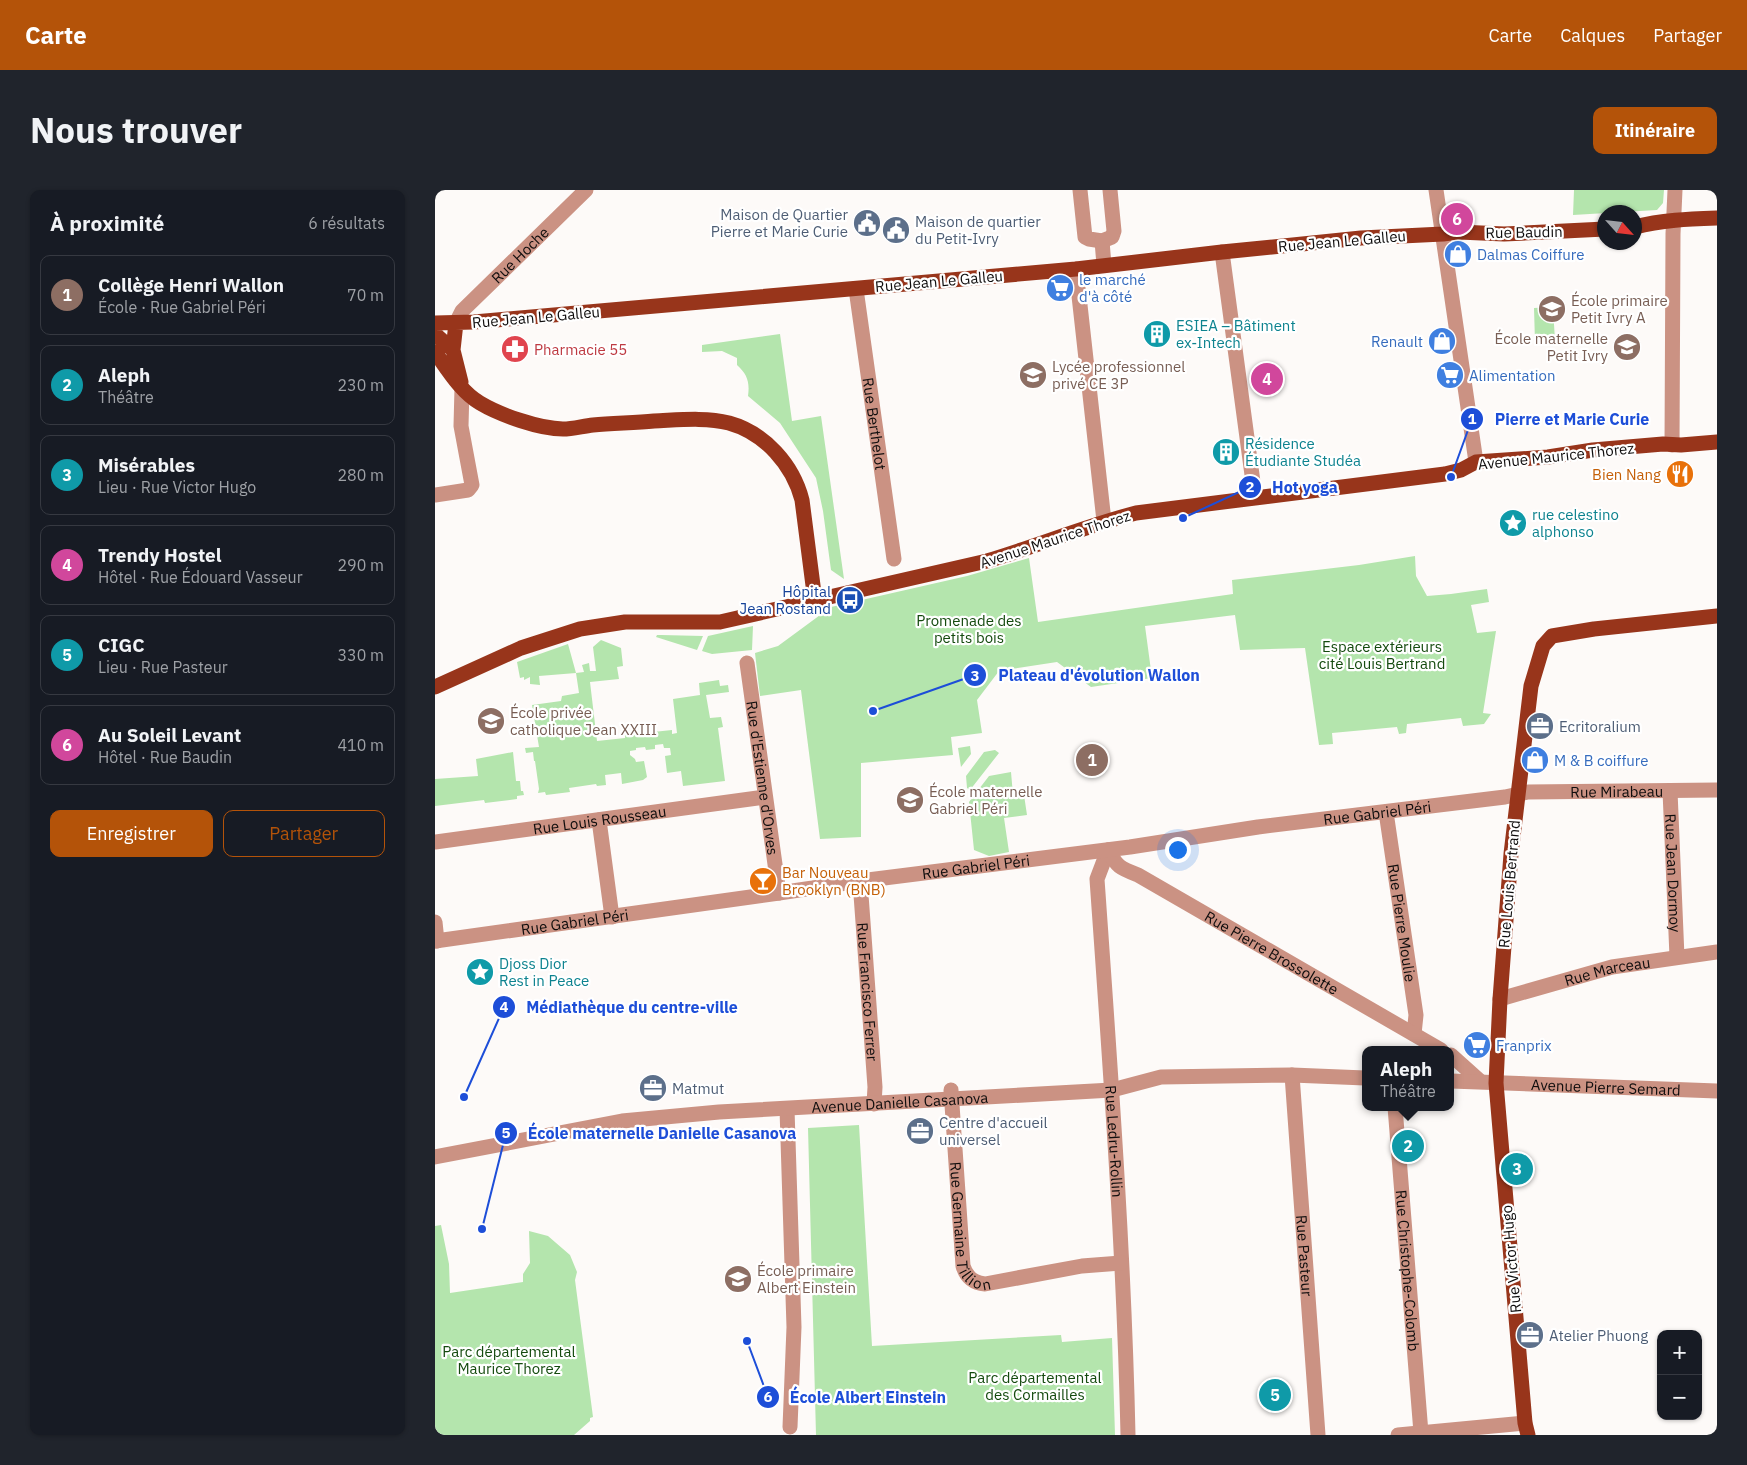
<!DOCTYPE html>
<html lang="fr">
<head>
<meta charset="utf-8">
<style>
	:root { --surface:#171b24; --page:#20242c; --text:#f1f3f6; --muted:#9ea1a6; --line:#363941; --accent:#b45309 }
	body { margin:0; font-family:"IBM Plex Sans",sans-serif; background:var(--page); color:var(--text) }
	.controls { position:absolute; right:15px; bottom:15px; display:grid; overflow:hidden; border-radius:10px; box-shadow:0 1px 4px #0004 }
	.controls button { width:45px; height:45px; display:grid; place-items:center; padding:0; border:0; border-bottom:1px solid var(--line); background:var(--surface); color:var(--text); font:25px sans-serif }
	.compass { position:absolute; left:1162px; top:15px; width:45px; height:45px; border-radius:50%; background:var(--surface); box-shadow:0 1px 4px #0004; rotate:117deg }
	.you { position:absolute; left:742px; top:659px; width:18px; height:18px; margin:-12px; border:4px solid #fff; border-radius:50%; background:#1a73e8; box-shadow:0 0 0 8px #1a73e833 }
	.badge { display:grid; place-items:center; width:32px; height:32px; border-radius:50%; background:var(--accent); color:#fff; font-size:16px; font-weight:700 }
	.pin { position:absolute; translate:-50% -50%; border:2px solid #fff; box-shadow:0 1px 5px #0006 }
	.popup { position:absolute; left:927px; top:856px; width:92px; height:65px; box-sizing:border-box; display:grid; place-content:center; border-radius:10px; background:var(--surface); filter:drop-shadow(0 1px 4px #0005); font-size:16px; white-space:nowrap; color:var(--muted) }
	.popup b { font-size:19px; color:var(--text) }
	.popup::after { content:''; position:absolute; left:50%; top:100%; margin-left:-10px; border:10px solid transparent; border-top-color:var(--surface) }
	.list { margin:0; padding:0; list-style:none }
	h2 { display:flex; justify-content:space-between; align-items:center; height:65px; margin:0; padding:0 20px; font-size:21px }
	h2 small { font-size:16px; font-weight:400; color:var(--muted) }
	.list li { display:grid; grid-template-columns:32px 1fr auto; gap:15px; align-items:center; box-sizing:border-box; height:80px; margin:0 10px 10px; padding:0 10px; border:1px solid var(--line); border-radius:10px }
	.list b { display:block; font-size:19px; white-space:nowrap }
	.list p { margin:0; font-size:16px; white-space:nowrap; color:var(--muted) }
	.list em { font-size:16px; font-style:normal; color:var(--muted) }
	.actions { display:flex; gap:10px; padding:15px 20px }
	.actions a { flex:1; padding:11px 0; border:1px solid var(--accent); border-radius:10px; text-align:center; font-size:18px; color:var(--accent) }
	.actions .main { background:var(--accent); color:#fff }
	.map { position:relative; flex:none; width:1282px; height:1245px; overflow:hidden; border-radius:10px }
	header { display:flex; align-items:center; gap:30px; box-sizing:border-box; height:70px; padding:0 25px; background:var(--accent); color:#fff }
	header strong { font-size:24px }
	nav { display:flex; gap:28px; margin-inline-start:auto; font-size:18px }
	.intro { display:flex; align-items:center; justify-content:space-between; box-sizing:border-box; height:120px; padding:0 30px }
	h1 { margin:0; font-size:35px }
	.button { padding:12px 22px; border-radius:10px; background:var(--accent); color:#fff; font-size:18px; font-weight:700 }
	main { display:flex; gap:30px; padding:0 30px }
	aside { flex:1; background:var(--surface); border-radius:10px; box-shadow:0 1px 4px #0004 }
	.map>svg:first-child { display:block }
	.green { fill:#b4e5ad }
	.lines { fill:none; stroke-linecap:round; stroke-linejoin:round }
	.minor { stroke:#cb9283; stroke-width:15 }
	.major { stroke:#98351b; stroke-width:15 }
	.labels { text-anchor:middle; dominant-baseline:central; stroke-width:4.5; stroke-linejoin:round; paint-order:stroke }
	.service-label { font-size:15px; fill:#4e5e75; stroke:#fff; text-anchor:start }
	.street-label { font-size:15px; fill:#0f0d0d; stroke:#fff }
	.shop-label { font-size:15px; fill:#366cbe; stroke:#fff; text-anchor:start }
	.education-label { font-size:15px; fill:#785e54; stroke:#fff; text-anchor:start }
	.culture-label { font-size:15px; fill:#0d838f; stroke:#fff; text-anchor:start }
	.health-label { font-size:15px; fill:#be3a42; stroke:#fff; text-anchor:start }
	.food-label { font-size:15px; fill:#c56008; stroke:#fff; text-anchor:end }
	.transit-label { font-size:15px; fill:#164399; stroke:#fff; text-anchor:end }
	.park-label { font-size:15px; fill:#144a0e; stroke:#fff }
	.leader { fill:none; stroke:#1d4ed8; stroke-width:2 }
	.callout-dot { fill:#1d4ed8; stroke:#fff; stroke-width:2 }
	.mark-label { font-size:15px; text-anchor:middle; font-weight:bold; fill:#fff }
	.callout-label { font-size:16px; text-anchor:middle; font-weight:bold; fill:#1d4ed8; stroke:#fff; stroke-width:4.5; stroke-linejoin:round; paint-order:stroke }
</style>
</head>
<body>
<header>
<strong>Carte</strong>
<nav><a>Carte</a><a>Calques</a><a>Partager</a></nav>
</header>
<div class="intro"><h1>Nous trouver</h1><a class="button">Itinéraire</a></div>
<main>
<aside>
<h2>À proximité<small>6 résultats</small></h2>
<ul class="list">
<li><span class="badge" style="background:#8d6e63">1</span><div><b>Collège Henri Wallon</b><p>École · Rue Gabriel Péri</p></div><em>70 m</em></li>
<li><span class="badge" style="background:#0f9aa8">2</span><div><b>Aleph</b><p>Théâtre</p></div><em>230 m</em></li>
<li><span class="badge" style="background:#0f9aa8">3</span><div><b>Misérables</b><p>Lieu · Rue Victor Hugo</p></div><em>280 m</em></li>
<li><span class="badge" style="background:#d1479c">4</span><div><b>Trendy Hostel</b><p>Hôtel · Rue Édouard Vasseur</p></div><em>290 m</em></li>
<li><span class="badge" style="background:#0f9aa8">5</span><div><b>CIGC</b><p>Lieu · Rue Pasteur</p></div><em>330 m</em></li>
<li><span class="badge" style="background:#d1479c">6</span><div><b>Au Soleil Levant</b><p>Hôtel · Rue Baudin</p></div><em>410 m</em></li>
</ul>
<div class="actions"><a class="main">Enregistrer</a><a>Partager</a></div>
</aside>
<div class="map">
<svg width="1282" height="1245" viewBox="0 0 1282 1245">
	<rect width="100%" height="100%" fill="#fdfaf8"/>
	<path class="green" d="M1139,0H1229L1228,13L1222,20L1138,25Z
		M1118,117L1120,151L1100,152L1099,118Z
		M345,144L357,231L386,226L409,389L396,380L388,321L381,288L345,233L313,206C315,192 312,184 302,175V168L287,161L267,162V155Z
		M980,366L981,386L992,406L1016,404L1052,399L1054,412L1036,415L1042,443L1061,441L1048,523L1056,524L1049,534L1028,536L1026,528L972,534L971,543L964,544L962,537L897,543L898,554L884,555L870,458L805,460L800,425L710,436L717,488L656,497L622,472L564,481L542,510L547,543L516,547L518,565L426,573V647L385,649L366,500L325,506L320,463L343,456L396,417L532,386L594,368L603,432L798,404L797,390L924,375Z
		M318,436L317,460L277,464L267,461L273,446Z
		M222,445H226L268,446L262,460L221,447Z
		M166,450L186,458L188,476L182,477L184,489L155,492L162,551L190,548V545L237,540V544L242,543L238,509L265,505L264,493L284,490L285,496L293,495L294,502L271,505L275,528L286,527L288,537L283,538L290,591L248,596L246,581L232,583L230,566L236,565L235,558H229L228,554L220,555V559L211,560L210,557L201,558V560L195,561V565L200,569L201,572L209,571L212,587L208,590L187,594L186,583L170,585L171,595L162,596L161,594L134,598L135,602L111,605L110,602L103,603L104,599L100,571H99L98,562L91,563L90,558L104,557L97,515L126,511L127,506L144,503L141,483L104,486L105,495L95,494V487L89,490V487L85,488L82,472L133,454L141,483L149,482L147,475L154,473L155,481H161L158,457Z
		M535,556L536,564L526,577L523,558Z
		M560,560L564,563L535,600L532,598L531,586L549,562Z
		M78,562L81,591H85L86,601H88L89,605L82,606V609L50,613L49,610L0,616V589L43,586L41,569Z
		M576,582L578,605H589L592,625L569,628L574,662L554,666L539,660L534,612L554,586Z
		M424,935L437,1156L626,1145L627,1152L677,1148L680,1245H381L373,938Z
		M6,1035L14,1074L15,1103L88,1092V1084L95,1073L94,1041L113,1046L135,1065L142,1082L140,1090L158,1227L155,1228V1231L139,1245H0V1036Z"/>
	<g class="lines">
		<g class="minor">
			<path d="M645,0L650,47L654,49L667,51"/>
			<path d="M1001,0L1041,272"/>
			<path d="M787,62L820,307"/>
			<path d="M669,75L667,51L677,47L679,41L675,0"/>
			<path d="M641,79L669,331"/>
			<path id="s1" d="M421,99L459,369"/>
			<path id="s2" d="M21,133L27,121L151,0"/>
			<path d="M1237,255L1238,44L1240,0"/>
			<path d="M0,305L33,300L37,295L26,236L27,198"/>
			<path id="s3" d="M312,473L344,703"/>
			<path id="s4" d="M1235,601L1242,767"/>
			<path id="s5" d="M951,622L981,825L979,844"/>
			<path d="M164,630L177,727"/>
			<path id="s6" d="M0,652L330,607"/>
			<path id="s7" d="M673,660L662,689C675,874 689,1060 693,1245"/>
			<path id="s8" d="M673,660C682,677 685,678 703,685L1006,860"/>
			<path id="s9" d="M425,691L440,897L439,914"/>
			<path d="M0,732L2,751"/>
			<path id="s10" d="M0,751L344,703L425,691L695,657L823,637L1070,607L1093,602L1282,600"/>
			<path id="s11" d="M1065,809L1177,777L1282,762"/>
			<path d="M1016,865L1045,891"/>
			<path id="s12" d="M857,885L883,1245"/>
			<path id="s13" d="M1016,891L1282,901"/>
			<path id="s14" d="M516,900L528,1076C531,1086 538,1093 550,1094L647,1076L686,1073"/>
			<path id="s15" d="M960,917L986,1243"/>
			<path d="M352,919L359,1137L355,1237"/>
			<path id="s16" d="M0,967L187,931L284,922L677,900L726,887L857,885L930,888"/>
			<path d="M963,1245L1090,1233"/>
		</g>
		<path class="major" d="M1200,37C1226,30 1254,29 1282,28
			M0,133L39,132L641,79L787,62L926,48L1008,44L1024,42L1069,44L1170,39
			M21,133L18,160L26,192
			M0,144L18,160
			M0,162C13,180 26,202 45,213C65,225 105,239 128,239C138,239 148,236 158,235C178,233 199,233 219,231C244,230 270,227 294,233C330,243 358,275 367,310L380,411
			M0,497L86,458L145,439L190,432H285L552,371C602,356 651,336 701,323L1010,284L1026,280L1041,272L1113,267L1158,260L1228,254L1246,255L1282,252
			M1093,1245L1090,1233L1061,893L1065,809L1076,664L1096,496L1108,456L1117,446L1159,439L1282,426"/>
	</g>
	<defs>
		<symbol id="civic-disc" viewBox="-11 -11 22 22"><circle r="9.5" fill="#5c6f8a" stroke="#fff"/><path d="M-.6-6.5H3V-4.5H.6V-3L4-1V1h2V6H-6V1h2V-1L-.6-3ZM-1.2 2.5V6h2.4V2.5Z" fill="#fff"/></symbol>
		<symbol id="shop-disc" viewBox="-11 -11 22 22"><circle r="9.5" fill="#3f7fe0" stroke="#fff"/><path d="M-5-2.5h2.3a2.7 3.5 0 0 1 5.4 0H5L5.5 6h-11ZM-1.5-2.5h3a1.5 2.3 0 0 0-3 0Z" fill="#fff"/></symbol>
		<symbol id="supermarket-disc" viewBox="-11 -11 22 22"><circle r="9.5" fill="#3f7fe0" stroke="#fff"/><path d="M-6-5.5h2.5l.6 2H6L4.5 2H-2.5L-4.4-4H-6ZM-1.5 3.2a1.3 1.3 0 1 0 .1 0ZM3 3.2a1.3 1.3 0 1 0 .1 0Z" fill="#fff"/></symbol>
		<symbol id="school-disc" viewBox="-11 -11 22 22"><circle r="9.5" fill="#8d6e63" stroke="#fff"/><path d="M0-5L7-2L0 1L-7-2ZM-4 1L0 2.5L4 1V4Q0 6-4 4Z" fill="#fff"/></symbol>
		<symbol id="building-disc" viewBox="-11 -11 22 22"><circle r="9.5" fill="#0f9aa8" stroke="#fff"/><path d="M-4-6H4V6H1V3H-1V6H-4ZM-2.5-4.3h1.7v1.8h-1.7ZM.8-4.3h1.7v1.8H.8ZM-2.5-1h1.7V.8h-1.7ZM.8-1h1.7V.8H.8Z" fill="#fff"/></symbol>
		<symbol id="pharmacy-disc" viewBox="-11 -11 22 22"><circle r="9.5" fill="#e0444e" stroke="#fff"/><path d="M-2-6h4v4h4v4h-4v4h-4v-4h-4v-4h4Z" fill="#fff"/></symbol>
		<symbol id="restaurant-disc" viewBox="-11 -11 22 22"><circle r="9.5" fill="#e8710a" stroke="#fff"/><path d="M-5-6h1v4h1v-4h1v4h1v-4h1v5L-1.5 .5V6h-2V.5L-5-1ZM5-6V6H3V1.5H1.5Q1.5-4 5-6Z" fill="#fff"/></symbol>
		<symbol id="sight-disc" viewBox="-11 -11 22 22"><circle r="9.5" fill="#0f9aa8" stroke="#fff"/><path d="M0-6L1.8-2.2L6-1.7L2.9 1.2L3.7 5.4L0 3.3L-3.7 5.4L-2.9 1.2L-6-1.7L-1.8-2.2Z" fill="#fff"/></symbol>
		<symbol id="bus-disc" viewBox="-11 -11 22 22"><circle r="9.5" fill="#1a4fb4" stroke="#fff"/><path d="M-5-6H5V4H4V6H2V4H-2V6H-4V4H-5ZM-3.5-4V0h7V-4ZM-3.5 1.2v1.5H-2V1.2ZM2 1.2v1.5H3.5V1.2Z" fill="#fff"/></symbol>
		<symbol id="office-disc" viewBox="-11 -11 22 22"><circle r="9.5" fill="#5c6f8a" stroke="#fff"/><path d="M-6-3h4V-5.5h4V-3h4V5H-6ZM-1-4.5V-3h2v-1.5ZM-6 0V1H6V0Z" fill="#fff"/></symbol>
		<symbol id="bar-disc" viewBox="-11 -11 22 22"><circle r="9.5" fill="#e8710a" stroke="#fff"/><path d="M-6-5H6L.8 .8V4.5H3.5V6h-7V4.5H-.8V.8Z" fill="#fff"/></symbol>
	</defs>
	<g fill-rule="evenodd">
		<use href="#civic-disc" x="416" y="17" width="32" height="32"/>
		<use href="#civic-disc" x="445" y="24" width="32" height="32"/>
		<use href="#shop-disc" x="1007" y="48" width="32" height="32"/>
		<use href="#supermarket-disc" x="609" y="82" width="32" height="32"/>
		<use href="#school-disc" x="1101" y="103" width="32" height="32"/>
		<use href="#building-disc" x="706" y="128" width="32" height="32"/>
		<use href="#shop-disc" x="991" y="135" width="32" height="32"/>
		<use href="#school-disc" x="1176" y="141" width="32" height="32"/>
		<use href="#pharmacy-disc" x="64" y="143" width="32" height="32"/>
		<use href="#school-disc" x="582" y="169" width="32" height="32"/>
		<use href="#supermarket-disc" x="999" y="169" width="32" height="32"/>
		<use href="#building-disc" x="775" y="246" width="32" height="32"/>
		<use href="#restaurant-disc" x="1229" y="268" width="32" height="32"/>
		<use href="#sight-disc" x="1062" y="317" width="32" height="32"/>
		<use href="#bus-disc" x="399" y="394" width="32" height="32"/>
		<use href="#school-disc" x="40" y="515" width="32" height="32"/>
		<use href="#office-disc" x="1089" y="520" width="32" height="32"/>
		<use href="#shop-disc" x="1084" y="554" width="32" height="32"/>
		<use href="#school-disc" x="459" y="594" width="32" height="32"/>
		<use href="#bar-disc" x="312" y="675" width="32" height="32"/>
		<use href="#sight-disc" x="29" y="766" width="32" height="32"/>
		<use href="#supermarket-disc" x="1026" y="839" width="32" height="32"/>
		<use href="#office-disc" x="202" y="882" width="32" height="32"/>
		<use href="#office-disc" x="469" y="925" width="32" height="32"/>
		<use href="#school-disc" x="287" y="1073" width="32" height="32"/>
		<use href="#office-disc" x="1079" y="1129" width="32" height="32"/>
	</g>
	<g class="labels">
		<g class="service-label">
			<text x="413" y="24" text-anchor="end">Maison de Quartier<tspan x="413" dy="17">Pierre et Marie Curie</tspan></text>
			<text x="480" y="31">Maison de quartier<tspan x="480" dy="17">du Petit-Ivry</tspan></text>
			<text x="1124" y="536">Ecritoralium</text>
			<text x="237" y="898">Matmut</text>
			<text x="504" y="932">Centre d'accueil<tspan x="504" dy="17">universel</tspan></text>
			<text x="1114" y="1145">Atelier Phuong</text>
		</g>
		<g class="street-label">
			<text transform="translate(1089 42) rotate(-1)">Rue Baudin</text>
			<text transform="translate(907 51) rotate(-5)">Rue Jean Le Galleu</text>
			<text stroke="none"><textPath href="#s2" startOffset="94">Rue Hoche</textPath></text>
			<text transform="translate(504 91) rotate(-5)">Rue Jean Le Galleu</text>
			<text transform="translate(101 127) rotate(-5)">Rue Jean Le Galleu</text>
			<text stroke="none"><textPath href="#s1" startOffset="136">Rue Berthelot</textPath></text>
			<text transform="translate(1121 266) rotate(-6)">Avenue Maurice Thorez</text>
			<text transform="translate(620 349) rotate(-18)">Avenue Maurice Thorez</text>
			<text stroke="none"><textPath href="#s3" startOffset="116">Rue d'Estienne d'Orves</textPath></text>
			<text stroke="none"><textPath href="#s10" startOffset="1192">Rue Mirabeau</textPath></text>
			<text stroke="none"><textPath href="#s10" startOffset="951">Rue Gabriel Péri</textPath></text>
			<text stroke="none"><textPath href="#s6" startOffset="166">Rue Louis Rousseau</textPath></text>
			<text stroke="none"><textPath href="#s10" startOffset="546">Rue Gabriel Péri</textPath></text>
			<text stroke="none"><textPath href="#s4" startOffset="82">Rue Jean Dormoy</textPath></text>
			<text transform="translate(1074 694) rotate(-85)">Rue Louis Bertrand</text>
			<text stroke="none"><textPath href="#s10" startOffset="141">Rue Gabriel Péri</textPath></text>
			<text stroke="none"><textPath href="#s5" startOffset="112">Rue Pierre Moulie</textPath></text>
			<text stroke="none"><textPath href="#s8" startOffset="195">Rue Pierre Brossolette</textPath></text>
			<text stroke="none"><textPath href="#s11" startOffset="111">Rue Marceau</textPath></text>
			<text stroke="none"><textPath href="#s9" startOffset="111">Rue Francisco Ferrer</textPath></text>
			<text stroke="none"><textPath href="#s13" startOffset="155">Avenue Pierre Semard</textPath></text>
			<text stroke="none"><textPath href="#s16" startOffset="469">Avenue Danielle Casanova</textPath></text>
			<text stroke="none"><textPath href="#s7" startOffset="294">Rue Ledru-Rollin</textPath></text>
			<text stroke="none"><textPath href="#s14" startOffset="142">Rue Germaine Tillion</textPath></text>
			<text stroke="none"><textPath href="#s12" startOffset="181">Rue Pasteur</textPath></text>
			<text transform="translate(1076 1069) rotate(-95)">Rue Victor Hugo</text>
			<text stroke="none"><textPath href="#s15" startOffset="164">Rue Christophe-Colomb</textPath></text>
		</g>
		<g class="shop-label">
			<text x="1042" y="64">Dalmas Coiffure</text>
			<text x="644" y="89">le marché<tspan x="644" dy="17">d'à côté</tspan></text>
			<text x="988" y="151" text-anchor="end">Renault</text>
			<text x="1034" y="185">Alimentation</text>
			<text x="1119" y="570">M &amp; B coiffure</text>
			<text x="1061" y="855">Franprix</text>
		</g>
		<g class="education-label">
			<text x="1136" y="110">École primaire<tspan x="1136" dy="17">Petit Ivry A</tspan></text>
			<text x="1173" y="148" text-anchor="end">École maternelle<tspan x="1173" dy="17">Petit Ivry</tspan></text>
			<text x="617" y="176">Lycée professionnel<tspan x="617" dy="17">privé CE 3P</tspan></text>
			<text x="75" y="522">École privée<tspan x="75" dy="17">catholique Jean XXIII</tspan></text>
			<text x="494" y="601">École maternelle<tspan x="494" dy="17">Gabriel Péri</tspan></text>
			<text x="322" y="1080">École primaire<tspan x="322" dy="17">Albert Einstein</tspan></text>
		</g>
		<g class="culture-label">
			<text x="741" y="135">ESIEA – Bâtiment<tspan x="741" dy="17">ex-Intech</tspan></text>
			<text x="810" y="253">Résidence<tspan x="810" dy="17">Étudiante Studéa</tspan></text>
			<text x="1097" y="324">rue celestino<tspan x="1097" dy="17">alphonso</tspan></text>
			<text x="64" y="773">Djoss Dior<tspan x="64" dy="17">Rest in Peace</tspan></text>
		</g>
		<g class="health-label">
			<text x="99" y="159">Pharmacie 55</text>
		</g>
		<g class="food-label">
			<text x="1226" y="284">Bien Nang</text>
			<text x="347" y="682" text-anchor="start">Bar Nouveau<tspan x="347" dy="17">Brooklyn (BNB)</tspan></text>
		</g>
		<g class="transit-label">
			<text x="396" y="401">Hôpital<tspan x="396" dy="17">Jean Rostand</tspan></text>
		</g>
		<g class="park-label">
			<text x="534" y="430">Promenade des<tspan x="534" dy="17">petits bois</tspan></text>
			<text x="947" y="456">Espace extérieurs<tspan x="947" dy="17">cité Louis Bertrand</tspan></text>
			<text x="74" y="1161">Parc départemental<tspan x="74" dy="17">Maurice Thorez</tspan></text>
			<text x="600" y="1187">Parc départemental<tspan x="600" dy="17">des Cormailles</tspan></text>
		</g>
	</g>
	<path class="leader" d="M1016 287L1037 229M748 328L815 297M438 521L540 485M29 907L69 817M47 1039L71 943M312 1151L333 1207"/>
	<g class="callout-dot">
		<circle cx="1016" cy="287" r="5"/>
		<circle cx="748" cy="328" r="5"/>
		<circle cx="438" cy="521" r="5"/>
		<circle cx="29" cy="907" r="5"/>
		<circle cx="47" cy="1039" r="5"/>
		<circle cx="312" cy="1151" r="5"/>
		<circle cx="1037" cy="229" r="12"/>
		<circle cx="815" cy="297" r="12"/>
		<circle cx="540" cy="485" r="12"/>
		<circle cx="69" cy="817" r="12"/>
		<circle cx="71" cy="943" r="12"/>
		<circle cx="333" cy="1207" r="12"/>
	</g>
	<g class="mark-label">
		<text x="1037" y="234">1</text>
		<text x="815" y="302">2</text>
		<text x="540" y="491">3</text>
		<text x="69" y="822">4</text>
		<text x="71" y="948">5</text>
		<text x="333" y="1212">6</text>
	</g>
	<g class="callout-label">
		<text x="1137" y="235">Pierre et Marie Curie</text>
		<text x="870" y="303">Hot yoga</text>
		<text x="664" y="491">Plateau d'évolution Wallon</text>
		<text x="197" y="823">Médiathèque du centre-ville</text>
		<text x="227" y="949">École maternelle Danielle Casanova</text>
		<text x="433" y="1213">École Albert Einstein</text>
	</g>
</svg>
<div class="controls">
<button>+</button>
<button>−</button>
</div>
<svg class="compass" viewBox="-18 -18 36 36"><path d="M0-13l5 13h-10z" fill="#e53935"/><path d="M0 13l5-13h-10z" fill="#9ea1a6"/></svg>
<div class="you"></div>
<div class="pin badge" style="left:657px;top:570px;background:#8d6e63">1</div>
<div class="pin badge" style="left:973px;top:956px;background:#0f9aa8">2</div>
<div class="popup"><b>Aleph</b>Théâtre</div>
<div class="pin badge" style="left:1082px;top:979px;background:#0f9aa8">3</div>
<div class="pin badge" style="left:832px;top:189px;background:#d1479c">4</div>
<div class="pin badge" style="left:840px;top:1205px;background:#0f9aa8">5</div>
<div class="pin badge" style="left:1022px;top:29px;background:#d1479c">6</div>
</div>
</main>
</body>
</html>
